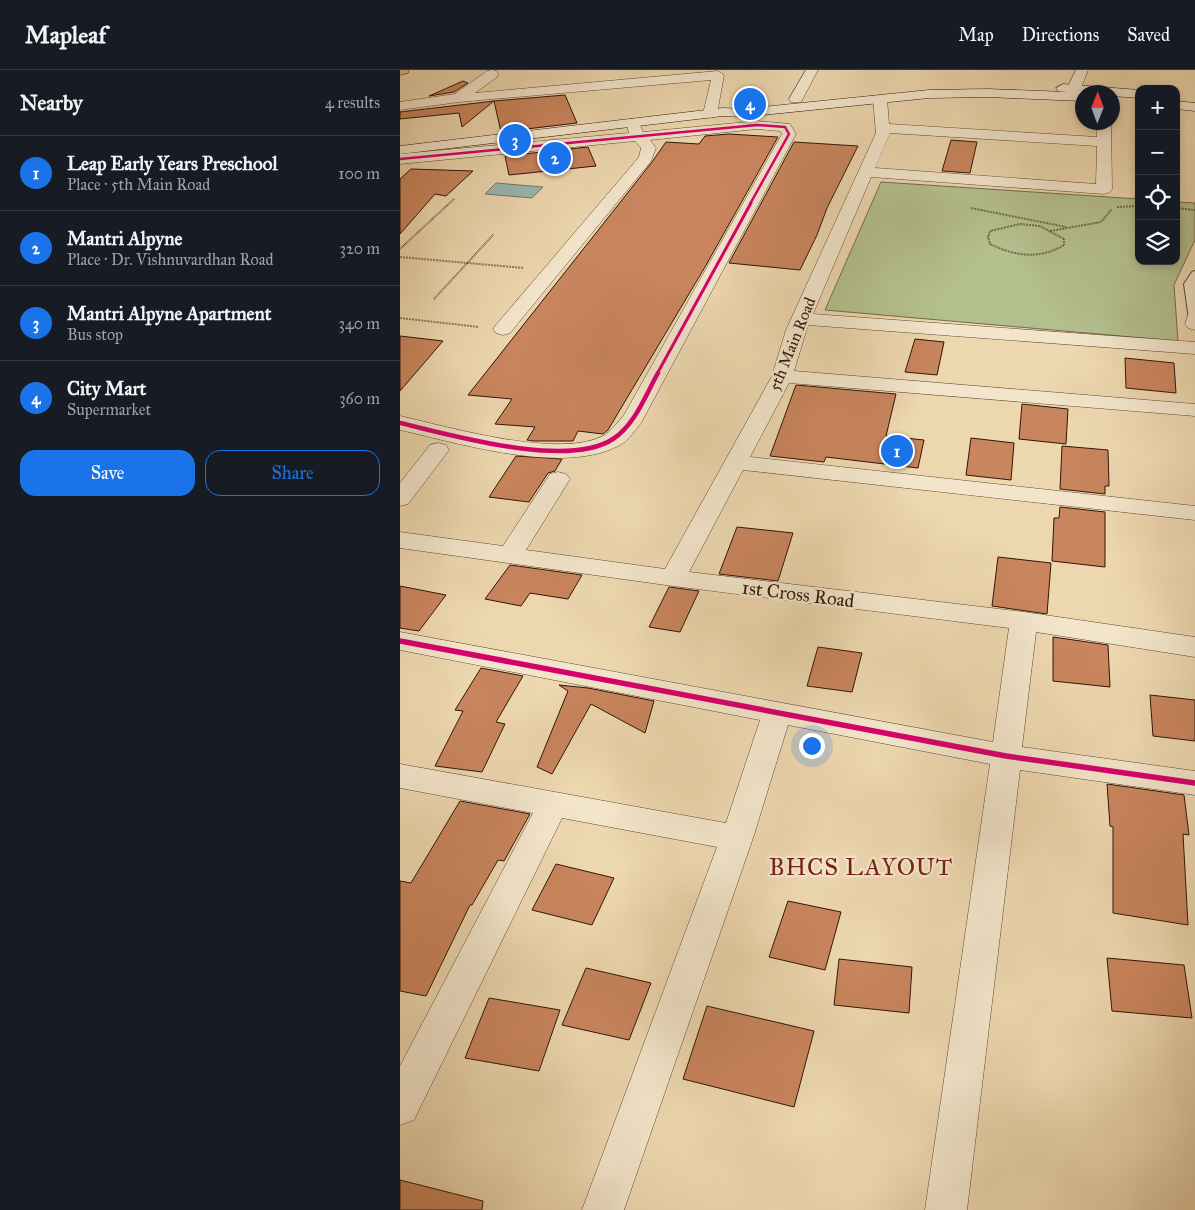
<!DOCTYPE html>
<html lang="en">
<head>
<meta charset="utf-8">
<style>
	:root { --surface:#171b24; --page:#242831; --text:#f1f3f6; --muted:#9ea1a6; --line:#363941; --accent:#1a73e8 }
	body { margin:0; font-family:"IM FELL Great Primer",serif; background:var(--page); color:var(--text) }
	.controls { position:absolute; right:15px; top:15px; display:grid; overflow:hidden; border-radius:10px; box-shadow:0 2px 8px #0003 }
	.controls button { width:45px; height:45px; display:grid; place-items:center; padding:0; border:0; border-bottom:1px solid var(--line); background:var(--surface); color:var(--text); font:25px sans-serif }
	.compass { position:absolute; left:675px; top:15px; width:45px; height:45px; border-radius:50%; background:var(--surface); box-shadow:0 2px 8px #0003; rotate:1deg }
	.you { position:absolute; left:411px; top:675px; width:18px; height:18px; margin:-12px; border:4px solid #fff; border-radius:50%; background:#1a73e8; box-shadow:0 0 0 8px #1a73e833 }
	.badge { display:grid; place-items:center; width:32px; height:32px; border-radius:50%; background:var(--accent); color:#fff; font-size:16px; font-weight:700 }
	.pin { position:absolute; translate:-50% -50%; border:2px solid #fff; box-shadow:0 1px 5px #0006 }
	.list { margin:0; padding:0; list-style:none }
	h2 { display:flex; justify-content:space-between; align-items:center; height:65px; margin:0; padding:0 20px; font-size:21px }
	h2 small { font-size:16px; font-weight:400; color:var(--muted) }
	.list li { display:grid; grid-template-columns:32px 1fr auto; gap:15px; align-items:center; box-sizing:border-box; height:75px; padding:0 20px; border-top:1px solid var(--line) }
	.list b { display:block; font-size:19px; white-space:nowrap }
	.list p { margin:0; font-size:16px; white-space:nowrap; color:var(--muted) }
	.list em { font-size:16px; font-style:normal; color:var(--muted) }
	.actions { display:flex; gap:10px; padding:15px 20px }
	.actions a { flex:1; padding:11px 0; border:1px solid var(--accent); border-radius:15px; text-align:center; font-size:18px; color:var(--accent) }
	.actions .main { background:var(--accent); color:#fff }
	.icon { flex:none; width:28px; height:28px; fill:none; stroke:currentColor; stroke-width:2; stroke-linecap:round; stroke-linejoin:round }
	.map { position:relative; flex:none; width:795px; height:1140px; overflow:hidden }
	header { display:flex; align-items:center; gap:30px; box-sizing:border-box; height:70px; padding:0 25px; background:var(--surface); border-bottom:1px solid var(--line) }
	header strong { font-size:24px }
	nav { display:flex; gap:28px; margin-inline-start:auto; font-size:18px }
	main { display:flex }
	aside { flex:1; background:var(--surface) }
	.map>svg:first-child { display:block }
	.green { fill:#b4bf8e; stroke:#726a4c }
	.water { fill:#9ab8b1; stroke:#6f776e }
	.building { fill:#c9855d; stroke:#2f1509 }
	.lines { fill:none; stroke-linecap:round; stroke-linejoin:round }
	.lane-casing { stroke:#5e4632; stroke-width:2 }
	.street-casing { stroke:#5e4632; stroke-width:1 }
	.secondary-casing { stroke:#2f1509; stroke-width:1 }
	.highway-casing { stroke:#2f1509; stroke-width:1 }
	.path { stroke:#2f1509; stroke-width:2; stroke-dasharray:0.5 1; stroke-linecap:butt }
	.lane { fill:#f3e5cb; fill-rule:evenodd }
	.street { fill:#f3e5cb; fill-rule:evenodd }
	.secondary { fill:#f3e5cb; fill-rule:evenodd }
	.highway { fill:#e6bc78; fill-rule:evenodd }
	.cycleway-far3-casing { stroke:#f3e5cb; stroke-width:4.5 }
	.cycleway-far2-casing { stroke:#f3e5cb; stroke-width:5 }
	.cycleway-far1-casing { stroke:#f3e5cb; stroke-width:7 }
	.cycleway-casing { stroke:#f3e5cb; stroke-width:9 }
	.cycleway-far3 { stroke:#d6006c; stroke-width:2.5 }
	.cycleway-far2 { stroke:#d6006c; stroke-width:3 }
	.cycleway-far1 { stroke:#d6006c; stroke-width:4.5 }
	.cycleway { stroke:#d6006c; stroke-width:5.5 }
	.labels { text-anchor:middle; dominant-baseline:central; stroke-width:5; stroke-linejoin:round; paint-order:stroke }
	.far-street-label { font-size:16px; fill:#2f1509; stroke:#f3e5cb }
	.street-label { font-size:19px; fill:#2f1509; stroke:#f3e5cb }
	.near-neighbourhood-label { font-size:24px; letter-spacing:1px; fill:#7a1f14; stroke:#f3e5cb }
</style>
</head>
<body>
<header>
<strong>Mapleaf</strong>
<nav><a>Map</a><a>Directions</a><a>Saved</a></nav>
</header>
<main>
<aside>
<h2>Nearby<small>4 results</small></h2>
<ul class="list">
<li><span class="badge">1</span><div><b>Leap Early Years Preschool</b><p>Place · 5th Main Road</p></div><em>100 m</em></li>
<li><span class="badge">2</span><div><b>Mantri Alpyne</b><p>Place · Dr. Vishnuvardhan Road</p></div><em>320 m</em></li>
<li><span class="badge">3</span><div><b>Mantri Alpyne Apartment</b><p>Bus stop</p></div><em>340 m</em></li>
<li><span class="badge">4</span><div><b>City Mart</b><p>Supermarket</p></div><em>360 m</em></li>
</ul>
<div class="actions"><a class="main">Save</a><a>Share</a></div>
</aside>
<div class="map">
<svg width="795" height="1140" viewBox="0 0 795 1140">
	<rect width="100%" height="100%" fill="#edd7af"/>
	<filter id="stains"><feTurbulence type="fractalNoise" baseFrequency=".004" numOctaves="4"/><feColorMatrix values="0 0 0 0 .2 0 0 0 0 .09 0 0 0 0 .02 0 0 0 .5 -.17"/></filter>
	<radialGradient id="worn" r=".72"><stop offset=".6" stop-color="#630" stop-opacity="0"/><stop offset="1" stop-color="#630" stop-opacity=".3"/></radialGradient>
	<path class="green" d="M481,112L739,129V191H776V132L795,133V170L774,215L778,271L425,240Z"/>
	<path class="water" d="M96,113L143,117L132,128L85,124Z"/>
	<path class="building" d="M63,11L68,13L54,22L29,26Z
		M165,25L177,53L101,62L94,31Z
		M94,31L62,57L59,43L0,49V42Z
		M329,64L378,67L305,197L208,360L203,364L178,361L173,371H134L127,370L135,357L95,354L112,329L68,325L252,92L266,72L299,74L305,66Z
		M551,70L577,72L570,103L542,101Z
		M394,72L458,76L427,138L417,165L400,200L329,193Z
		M188,77L196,96L109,105L105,86Z
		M11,99L73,101L46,126L35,124L0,164V109Z
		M0,266L43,271L0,321Z
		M515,269L544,272L537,305L505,302Z
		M725,288L774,293L776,323L726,318Z
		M396,315L496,324L486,366L524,370L518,398L426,387L424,392L370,386Z
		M622,334L668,339L666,374L619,369Z
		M571,368L614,373L611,410L566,405Z
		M662,376L708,380L709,416H705V424L660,419Z
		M116,386L162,389L155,401L148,403L129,432L89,427Z
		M660,437L705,442V497L652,491L654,448H659Z
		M337,457L393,463L378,511L319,504Z
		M598,487L651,493L647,544L592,536Z
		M110,495L182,505L168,529L130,523L121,536L85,529Z
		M0,516L46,525L19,561L0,558Z
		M269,517L299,521L280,562L249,557Z
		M653,567L708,575L710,617L653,611Z
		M418,577L462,583L452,622L407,616Z
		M81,598L123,606L96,652L105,654L82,702L35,696L63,641L55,640Z
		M159,615L188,618L254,631L245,663L191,634L152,704L137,697L168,621Z
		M750,625L795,630V671L753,666Z
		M707,714L784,725L789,765L783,764L788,855L713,843V757L710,756Z
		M60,731L130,744L104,791L98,790L72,835H70L26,926L0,921V811L11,813Z
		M156,794L214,808L192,855L132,840Z
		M388,831L441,842L425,900L369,887Z
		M707,888L784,895L792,948L712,941Z
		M439,889L512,897L509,943L434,935Z
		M186,898L251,913L229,970L162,955Z
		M89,928L160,940L139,1001L65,988Z
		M307,936L414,961L394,1037L283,1009Z
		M0,1110L83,1131L82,1140H0Z"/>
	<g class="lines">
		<defs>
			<path id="lane" d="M795,201V252H794L789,249L784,214L792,202Z"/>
			<path id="street" d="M92,0L97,1L98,4L97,7L75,23L318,1L324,5L317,44L310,48L303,44L311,10L59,32L0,40V32L55,24L87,1Z
				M406,0H418L401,32H391L389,29Z
				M676,0H688L681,18V26L674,30L667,26V18Z
				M480,25L487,29L489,54L697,67V52H711L712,119L710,122L704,124L471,107L413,244L795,272V284L408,255L394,301L795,334V346L389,313L350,387L795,436V450L343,400L289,502L624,542L795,567V587L636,562L622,677L795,701V725L620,700L567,1140H525L590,694L388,655L353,768L224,1140H182L317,777L162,748L14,1050L0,1055V996L133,743L0,718V694L326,753L360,650L0,580V562L593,672L609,558L273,516L0,478V462L103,476L150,404L158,402L166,404L170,409L126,480L265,499L372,306L386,260L476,63L473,29ZM490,63L697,76L696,114L475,98Z
				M233,49L238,50L243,62L357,51L390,54L396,64L241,353C235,360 229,370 220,375C164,406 59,373 0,360V346C49,357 161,390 205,365C212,360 218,352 224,345L382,64L380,61L357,59L250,70L256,78L251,91L110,263L103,265L96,263L93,259L96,255L239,87L241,78L235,71L0,94V84L229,63L226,53L228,50Z
				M795,243V260L788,258L785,254L788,245Z
				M38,373L46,375L49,380L8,434L0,436V413L30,375Z"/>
			<path id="secondary" d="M663,14L739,20V28L712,26V22H682V31L587,27L529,28L343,47L323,46L0,84V76L323,38L343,39L529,20L587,19L668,22L658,21L656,18Z
				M776,31L795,33V41L776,39Z"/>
			<path id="highway" d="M0,0H9L8,3L0,5Z"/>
		</defs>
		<use href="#lane" class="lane-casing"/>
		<use href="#street" class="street-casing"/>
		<use href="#secondary" class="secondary-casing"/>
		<use href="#highway" class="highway-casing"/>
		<path class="path" d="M717,137L739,136
			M571,138L666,157
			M776,138L795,140
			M620,154L640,156L664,169V175C639,190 615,186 590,174L588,167L590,161Z
			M650,161L701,152L712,139
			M0,179L55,128
			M0,187L124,198
			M34,229L94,164
			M0,248L79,257"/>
		<use href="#lane" class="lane"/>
		<use href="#street" class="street"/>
		<use href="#secondary" class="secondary"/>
		<use href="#highway" class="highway"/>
		<defs>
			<path id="cycleway-far3" d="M0,89L357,55L385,57L389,64L350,134"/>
			<path id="cycleway-far2" d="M257,304L351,133"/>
			<path id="cycleway-far1" d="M0,353C52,365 167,399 213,369C235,355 246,324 258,303"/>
			<path id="cycleway" d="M0,571L606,686L795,713"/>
		</defs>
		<use href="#cycleway-far3" class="cycleway-far3-casing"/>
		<use href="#cycleway-far2" class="cycleway-far2-casing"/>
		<use href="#cycleway-far1" class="cycleway-far1-casing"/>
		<use href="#cycleway" class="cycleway-casing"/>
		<use href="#cycleway-far3" class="cycleway-far3"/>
		<use href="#cycleway-far2" class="cycleway-far2"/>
		<use href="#cycleway-far1" class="cycleway-far1"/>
		<use href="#cycleway" class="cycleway"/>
	</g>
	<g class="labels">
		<g class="far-street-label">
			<text transform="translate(392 274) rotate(-68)">5th Main Road</text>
		</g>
		<g class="street-label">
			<text transform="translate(398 524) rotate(7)">1st Cross Road</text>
		</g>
		<g class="near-neighbourhood-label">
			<text x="461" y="797">BHCS LAYOUT</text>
		</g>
	</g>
	<rect width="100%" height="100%" filter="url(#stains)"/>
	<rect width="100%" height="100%" fill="url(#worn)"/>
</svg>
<div class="controls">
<button>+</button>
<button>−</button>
<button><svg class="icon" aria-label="locate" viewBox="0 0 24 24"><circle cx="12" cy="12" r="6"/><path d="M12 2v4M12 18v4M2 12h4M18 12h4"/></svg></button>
<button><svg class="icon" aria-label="layers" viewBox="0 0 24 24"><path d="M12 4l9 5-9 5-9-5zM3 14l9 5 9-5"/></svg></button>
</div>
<svg class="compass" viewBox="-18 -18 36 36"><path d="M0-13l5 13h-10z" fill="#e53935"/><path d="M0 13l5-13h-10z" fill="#9ea1a6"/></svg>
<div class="you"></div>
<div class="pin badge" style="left:497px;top:381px">1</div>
<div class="pin badge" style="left:155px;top:88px">2</div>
<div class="pin badge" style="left:115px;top:70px">3</div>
<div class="pin badge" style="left:350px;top:34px">4</div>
</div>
</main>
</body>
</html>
